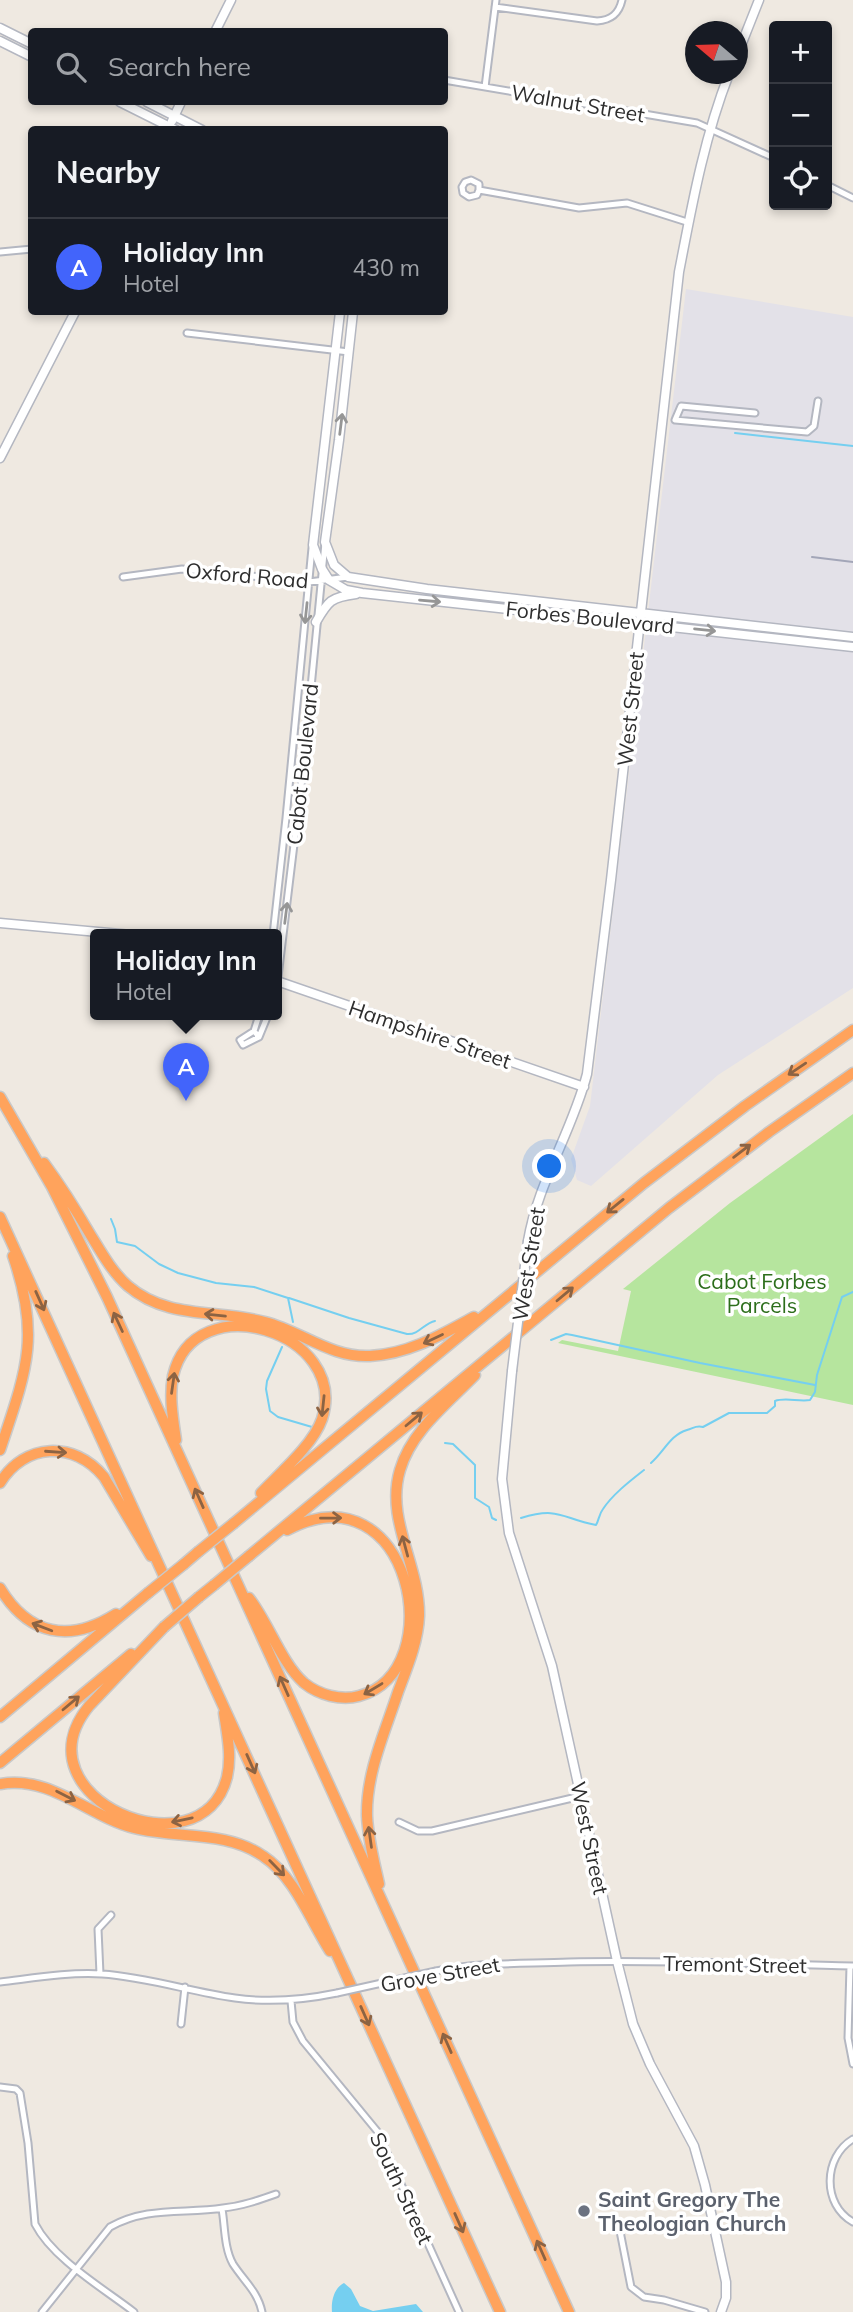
<!DOCTYPE html>
<html lang="en">
<head>
<meta charset="utf-8">
<style>
	:root { --surface:#171b24; --page:#20242c; --text:#f1f3f6; --muted:#9ea1a6; --line:#363941; --accent:#4264fb }
	body { margin:0; font-family:Mulish,sans-serif; background:var(--page); color:var(--text) }
	.controls { position:absolute; right:21px; top:21px; display:grid; overflow:hidden; border-radius:7px; box-shadow:0 4px 10px #0003 }
	.controls button { width:63px; height:63px; display:grid; place-items:center; padding:0; border:0; border-bottom:2px solid var(--line); background:var(--surface); color:var(--text); font:35px sans-serif }
	.compass { position:absolute; left:685px; top:21px; width:63px; height:63px; border-radius:50%; background:var(--surface); box-shadow:0 4px 10px #0003; rotate:289deg }
	.you { position:absolute; left:550px; top:1167px; width:24px; height:24px; margin:-18px; border:5px solid #fff; border-radius:50%; background:#1a73e8; box-shadow:0 0 0 10px #1a73e833 }
	.badge { display:grid; place-items:center; width:46px; height:46px; border-radius:50%; background:var(--accent); color:#fff; font-size:23px; font-weight:700 }
	.pin { position:absolute; translate:-50% -58px; filter:drop-shadow(0 2px 4px #0008) }
	.pin::after { content:''; position:absolute; top:37px; width:24px; height:21px; background:inherit; clip-path:polygon(0 0,100% 0,50% 100%) }
	.popup { position:absolute; left:90px; top:929px; width:192px; height:91px; box-sizing:border-box; display:grid; place-content:center; border-radius:7px; background:var(--surface); filter:drop-shadow(0 2px 5px #0005); font-size:23px; white-space:nowrap; color:var(--muted) }
	.popup b { font-size:26px; color:var(--text) }
	.popup::after { content:''; position:absolute; left:50%; top:100%; margin-left:-14px; border:14px solid transparent; border-top-color:var(--surface) }
	.list { margin:0; padding:0; list-style:none }
	h2 { display:flex; justify-content:space-between; align-items:center; height:91px; margin:0; padding:0 28px; font-size:30px }
	h2 small { font-size:23px; font-weight:400; color:var(--muted) }
	.list li { display:grid; grid-template-columns:46px 1fr auto; gap:21px; align-items:center; box-sizing:border-box; height:98px; padding:0 28px; border-top:2px solid var(--line) }
	.list b { display:block; font-size:26px; white-space:nowrap }
	.list p { margin:0; font-size:23px; white-space:nowrap; color:var(--muted) }
	.list em { font-size:23px; font-style:normal; color:var(--muted) }
	.icon { flex:none; width:38px; height:38px; fill:none; stroke:currentColor; stroke-width:2; stroke-linecap:round; stroke-linejoin:round }
	.map { position:relative; flex:none; width:853px; height:2312px; overflow:hidden }
	.search { position:absolute; background:var(--surface); box-shadow:0 4px 10px #0003; left:28px; top:28px; width:420px; height:77px; display:flex; align-items:center; gap:18px; box-sizing:border-box; padding:0 24px; border-radius:7px; color:var(--muted); font-size:26px }
	.panel { position:absolute; background:var(--surface); box-shadow:0 4px 10px #0003; left:28px; top:126px; width:420px; height:189px; border-radius:7px }
	.map>svg:first-child { display:block }
	.industrial { fill:#e3e1e8 }
	.green { fill:#b6e59e }
	.water { fill:#75cff0 }
	.lines { fill:none; stroke-linecap:round; stroke-linejoin:round }
	.stream { stroke:#75cff0; stroke-width:2 }
	.street-casing { stroke:#b4b7c1; stroke-width:9 }
	.secondary-casing { stroke:#b4b7c1; stroke-width:11 }
	.highway-casing { stroke:#c9c9c9; stroke-width:13 }
	.street { stroke:#fff; stroke-width:5 }
	.secondary { stroke:#fff; stroke-width:8 }
	.highway { stroke:#ffa35c; stroke-width:10 }
	.rail { stroke:#a3a6b8; stroke-width:2 }
	.street-bridge-casing { stroke:#b4b7c1; stroke-width:9; stroke-linecap:butt }
	.secondary-bridge-casing { stroke:#b4b7c1; stroke-width:11; stroke-linecap:butt }
	.highway-bridge-casing { stroke:#c9c9c9; stroke-width:13; stroke-linecap:butt }
	.street-bridge { stroke:#fff; stroke-width:5 }
	.secondary-bridge { stroke:#fff; stroke-width:8 }
	.highway-bridge { stroke:#ffa35c; stroke-width:10 }
	.oneway { stroke:#969696 }
	.oneway2 { stroke:#8c6343 }
	.worship-dot { fill:#6b7280; stroke:#fff; stroke-width:2.5 }
	.labels { text-anchor:middle; dominant-baseline:central; stroke-width:7; stroke-linejoin:round; paint-order:stroke }
	.street-label { font-size:21px; fill:#2e2e2e; stroke:#fff }
	.park-label { font-size:21px; fill:#2c6e1b; stroke:#fff }
	.worship-label { font-size:21px; font-weight:bold; fill:#5b616d; stroke:#fff; text-anchor:start }
</style>
</head>
<body>
<div class="map">
<svg width="853" height="2312" viewBox="0 0 853 2312">
	<rect width="100%" height="100%" fill="#efe9e1"/>
	<path class="industrial" d="M686,289L853,317V988L718,1075L591,1186L577,1180L571,1159L590,1106Z"/>
	<path class="green" d="M853,1114V1405L558,1343L562,1340L618,1351L631,1291L623,1289L730,1203Z"/>
	<path class="water" d="M344,2283L351,2289L360,2306L373,2311L416,2304L423,2312H332C331,2301 334,2288 344,2283Z"/>
	<g class="lines">
		<path class="stream" d="M735,433L853,446
			M111,1219L115,1229L117,1242L135,1246L159,1264L178,1273L216,1283L254,1287L288,1298L293,1322
			M289,1298L349,1318L407,1334C419,1335 424,1323 435,1321
			M551,1340L566,1334L572,1335L700,1363L815,1385
			M282,1347L267,1381L266,1389L270,1411L278,1417L312,1427
			M445,1443L453,1444L475,1465V1498L489,1507L492,1518L496,1520
			M651,1463C664,1452 670,1435 687,1430C694,1428 696,1425 703,1427L729,1413H767L775,1406V1401C785,1397 799,1402 810,1400L815,1392L817,1375L842,1297L853,1292
			M521,1518C560,1506 562,1519 596,1525C599,1520 599,1514 603,1509C613,1494 630,1481 644,1470"/>
		<defs>
			<path id="street" d="M495,7L597,21C611,20 619,14 622,0
				M444,80L697,123L774,158
				M485,87L496,0
				M827,185L853,198
				M479,190L477,195L469,197L463,193L462,187L465,182L471,180L479,184V190L579,208L627,203L687,222
				M0,252L32,249
				M187,333L349,352
				M755,413L681,406L675,420L807,432L814,426L818,401
				M123,577L182,569L309,582L348,577
				M273,935L286,818L312,548
				M277,985L303,770L325,543
				M254,1031L259,1037L243,1045L240,1040L254,1031L259,1015
				M259,1037L268,1015
				M399,1822L418,1831H432L581,1796
				M850,1966L848,2038L853,2064
				M436,1971C480,1962 524,1964 569,1962C664,1960 758,1964 853,1966
				M100,1974L98,1929L111,1915
				M0,1982C34,1978 68,1972 102,1974C148,1977 191,1992 235,1998C270,2003 303,2000 337,1993
				M291,2001L293,2022L303,2041L377,2131L459,2312
				M181,2024L185,1987
				M0,2087L16,2089L20,2093L28,2143L35,2224C53,2259 103,2288 134,2312
				M853,2139C823,2157 822,2205 853,2222
				M222,2209C225,2226 224,2248 233,2264C244,2281 258,2292 262,2312
				M618,2221L631,2287L644,2297L664,2300L705,2312
				M42,2312L110,2227C147,2206 184,2214 223,2208C242,2206 259,2200 276,2194"/>
			<path id="secondary" d="M0,28L32,44
				M215,32L231,0
				M0,41L32,57
				M738,53L759,0
				M120,102L176,130
				M147,102L202,130
				M172,121L181,102
				M340,312L313,545L322,569L329,580L346,590L362,593L853,647
				M353,312L339,440L325,542L334,565L348,577L427,589L853,637
				M0,458L75,312
				M316,622C328,601 331,597 356,594
				M0,923L131,935
				M277,981L584,1087
				M528,1241C538,1182 572,1132 587,1074L611,880L679,272C692,205 704,138 729,74
				M512,1371L502,1479L509,1533L552,1666L617,1961L633,2024L650,2064L694,2146L705,2185L726,2282V2298L721,2312"/>
			<path id="highway" d="M0,1097L52,1187L107,1297L569,2312
				M44,1163C61,1186 76,1210 90,1234C101,1252 112,1272 128,1286C168,1320 217,1309 265,1322C301,1331 331,1358 370,1356C409,1354 441,1335 474,1317
				M0,1217L500,2312
				M176,1440C173,1419 169,1397 173,1376C194,1284 350,1332 322,1419C313,1445 280,1473 261,1493
				M0,1450C26,1372 41,1337 13,1256
				M0,1483C24,1443 74,1440 104,1477L151,1556
				M234,1523L644,1183L745,1106L853,1030
				M249,1556L669,1208L769,1132L853,1073
				M184,1564L198,1552
				M0,1588C29,1636 70,1643 116,1614
				M199,1597L214,1585
				M249,1598C268,1622 282,1664 304,1683C319,1695 341,1701 359,1696C452,1672 411,1465 287,1530
				M164,1627L89,1706C14,1798 202,1877 227,1777C232,1756 227,1734 224,1713
				M0,1717L148,1593
				M0,1763L131,1654
				M0,1784C51,1775 88,1816 134,1828C177,1839 226,1830 263,1856C295,1877 310,1920 330,1951
				M379,1884C374,1861 368,1839 367,1816C366,1773 385,1732 398,1692C407,1668 418,1642 419,1616C420,1565 385,1520 400,1470C411,1431 448,1403 475,1375"/>
		</defs>
		<use href="#street" class="street-casing"/>
		<use href="#secondary" class="secondary-casing"/>
		<use href="#highway" class="highway-casing"/>
		<use href="#street" class="street"/>
		<use href="#secondary" class="secondary"/>
		<use href="#highway" class="highway"/>
		<path class="rail" d="M812,557L853,562"/>
		<defs>
			<path id="street-bridge" d="M337,1993L436,1971"/>
			<path id="secondary-bridge" d="M512,1371L528,1241"/>
			<path id="highway-bridge" d="M198,1552L234,1523
				M214,1585L249,1556
				M148,1593L184,1564
				M164,1627L199,1597"/>
		</defs>
		<use href="#street-bridge" class="street-bridge-casing"/>
		<use href="#secondary-bridge" class="secondary-bridge-casing"/>
		<use href="#highway-bridge" class="highway-bridge-casing"/>
		<use href="#street-bridge" class="street-bridge"/>
		<use href="#secondary-bridge" class="secondary-bridge"/>
		<use href="#highway-bridge" class="highway-bridge"/>
	</g>
	<defs><path id="oneway-shaft" d="M-6 0H5M1.5-3L5.5 0L1.5 3" fill="none" stroke-width="1.6" stroke-linecap="round" stroke-linejoin="round" transform="scale(1.75)"/></defs>
	<g class="oneway">
		<use href="#oneway-shaft" transform="translate(341 424) rotate(-83)"/>
		<use href="#oneway-shaft" transform="translate(430 601) rotate(5)"/>
		<use href="#oneway-shaft" transform="translate(306 613) rotate(96)"/>
		<use href="#oneway-shaft" transform="translate(705 630) rotate(6)"/>
		<use href="#oneway-shaft" transform="translate(286 913) rotate(-83)"/>
	</g>
	<g class="oneway2">
		<use href="#oneway-shaft" transform="translate(797 1069) rotate(146)"/>
		<use href="#oneway-shaft" transform="translate(742 1151) rotate(-37)"/>
		<use href="#oneway-shaft" transform="translate(615 1206) rotate(141)"/>
		<use href="#oneway-shaft" transform="translate(565 1294) rotate(-40)"/>
		<use href="#oneway-shaft" transform="translate(40 1301) rotate(66)"/>
		<use href="#oneway-shaft" transform="translate(215 1315) rotate(-174)"/>
		<use href="#oneway-shaft" transform="translate(118 1322) rotate(-115)"/>
		<use href="#oneway-shaft" transform="translate(433 1339) rotate(155)"/>
		<use href="#oneway-shaft" transform="translate(173 1383) rotate(-82)"/>
		<use href="#oneway-shaft" transform="translate(323 1406) rotate(96)"/>
		<use href="#oneway-shaft" transform="translate(414 1419) rotate(-40)"/>
		<use href="#oneway-shaft" transform="translate(56 1452) rotate(4)"/>
		<use href="#oneway-shaft" transform="translate(199 1498) rotate(-114)"/>
		<use href="#oneway-shaft" transform="translate(331 1518) rotate(-1)"/>
		<use href="#oneway-shaft" transform="translate(405 1546) rotate(-105)"/>
		<use href="#oneway-shaft" transform="translate(42 1627) rotate(-159)"/>
		<use href="#oneway-shaft" transform="translate(284 1686) rotate(-114)"/>
		<use href="#oneway-shaft" transform="translate(373 1689) rotate(149)"/>
		<use href="#oneway-shaft" transform="translate(71 1703) rotate(-40)"/>
		<use href="#oneway-shaft" transform="translate(251 1764) rotate(66)"/>
		<use href="#oneway-shaft" transform="translate(66 1796) rotate(27)"/>
		<use href="#oneway-shaft" transform="translate(182 1820) rotate(168)"/>
		<use href="#oneway-shaft" transform="translate(370 1837) rotate(-98)"/>
		<use href="#oneway-shaft" transform="translate(277 1868) rotate(46)"/>
		<use href="#oneway-shaft" transform="translate(365 2016) rotate(66)"/>
		<use href="#oneway-shaft" transform="translate(447 2043) rotate(-114)"/>
		<use href="#oneway-shaft" transform="translate(459 2223) rotate(66)"/>
		<use href="#oneway-shaft" transform="translate(541 2250) rotate(-114)"/>
	</g>
	<circle class="worship-dot" cx="584" cy="2211" r="7"/>
	<g class="labels">
		<g class="street-label">
			<text transform="translate(578 103) rotate(10)">Walnut Street</text>
			<text transform="translate(247 575) rotate(5)">Oxford Road</text>
			<text transform="translate(590 617) rotate(6)">Forbes Boulevard</text>
			<text transform="translate(630 709) rotate(-84)">West Street</text>
			<text transform="translate(302 764) rotate(-84)">Cabot Boulevard</text>
			<text transform="translate(430 1034) rotate(19)">Hampshire Street</text>
			<text transform="translate(528 1264) rotate(-81)">West Street</text>
			<text transform="translate(590 1838) rotate(78)">West Street</text>
			<text transform="translate(735 1964) rotate(1)">Tremont Street</text>
			<text transform="translate(440 1974) rotate(-10)">Grove Street</text>
			<text transform="translate(402 2188) rotate(65)">South Street</text>
		</g>
		<g class="park-label">
			<text x="762" y="1281">Cabot Forbes<tspan x="762" dy="24">Parcels</tspan></text>
		</g>
		<g class="worship-label">
			<text x="598" y="2199">Saint Gregory The<tspan x="598" dy="24">Theologian Church</tspan></text>
		</g>
	</g>
</svg>
<div class="controls">
<button>+</button>
<button>−</button>
<button><svg class="icon" aria-label="locate" viewBox="0 0 24 24"><circle cx="12" cy="12" r="6"/><path d="M12 2v4M12 18v4M2 12h4M18 12h4"/></svg></button>
</div>
<svg class="compass" viewBox="-18 -18 36 36"><path d="M0-13l5 13h-10z" fill="#e53935"/><path d="M0 13l5-13h-10z" fill="#9ea1a6"/></svg>
<div class="you"></div>
<div class="pin badge" style="left:186px;top:1101px">A</div>
<div class="popup"><b>Holiday Inn</b>Hotel</div>
<div class="search"><svg class="icon" aria-label="search" viewBox="0 0 24 24"><circle cx="10" cy="10" r="6"/><path d="M15 15l6 6"/></svg>Search here</div>
<section class="panel">
<h2>Nearby<small></small></h2>
<ul class="list">
<li><span class="badge">A</span><div><b>Holiday Inn</b><p>Hotel</p></div><em>430 m</em></li>
</ul>
</section>
</div>
</body>
</html>
